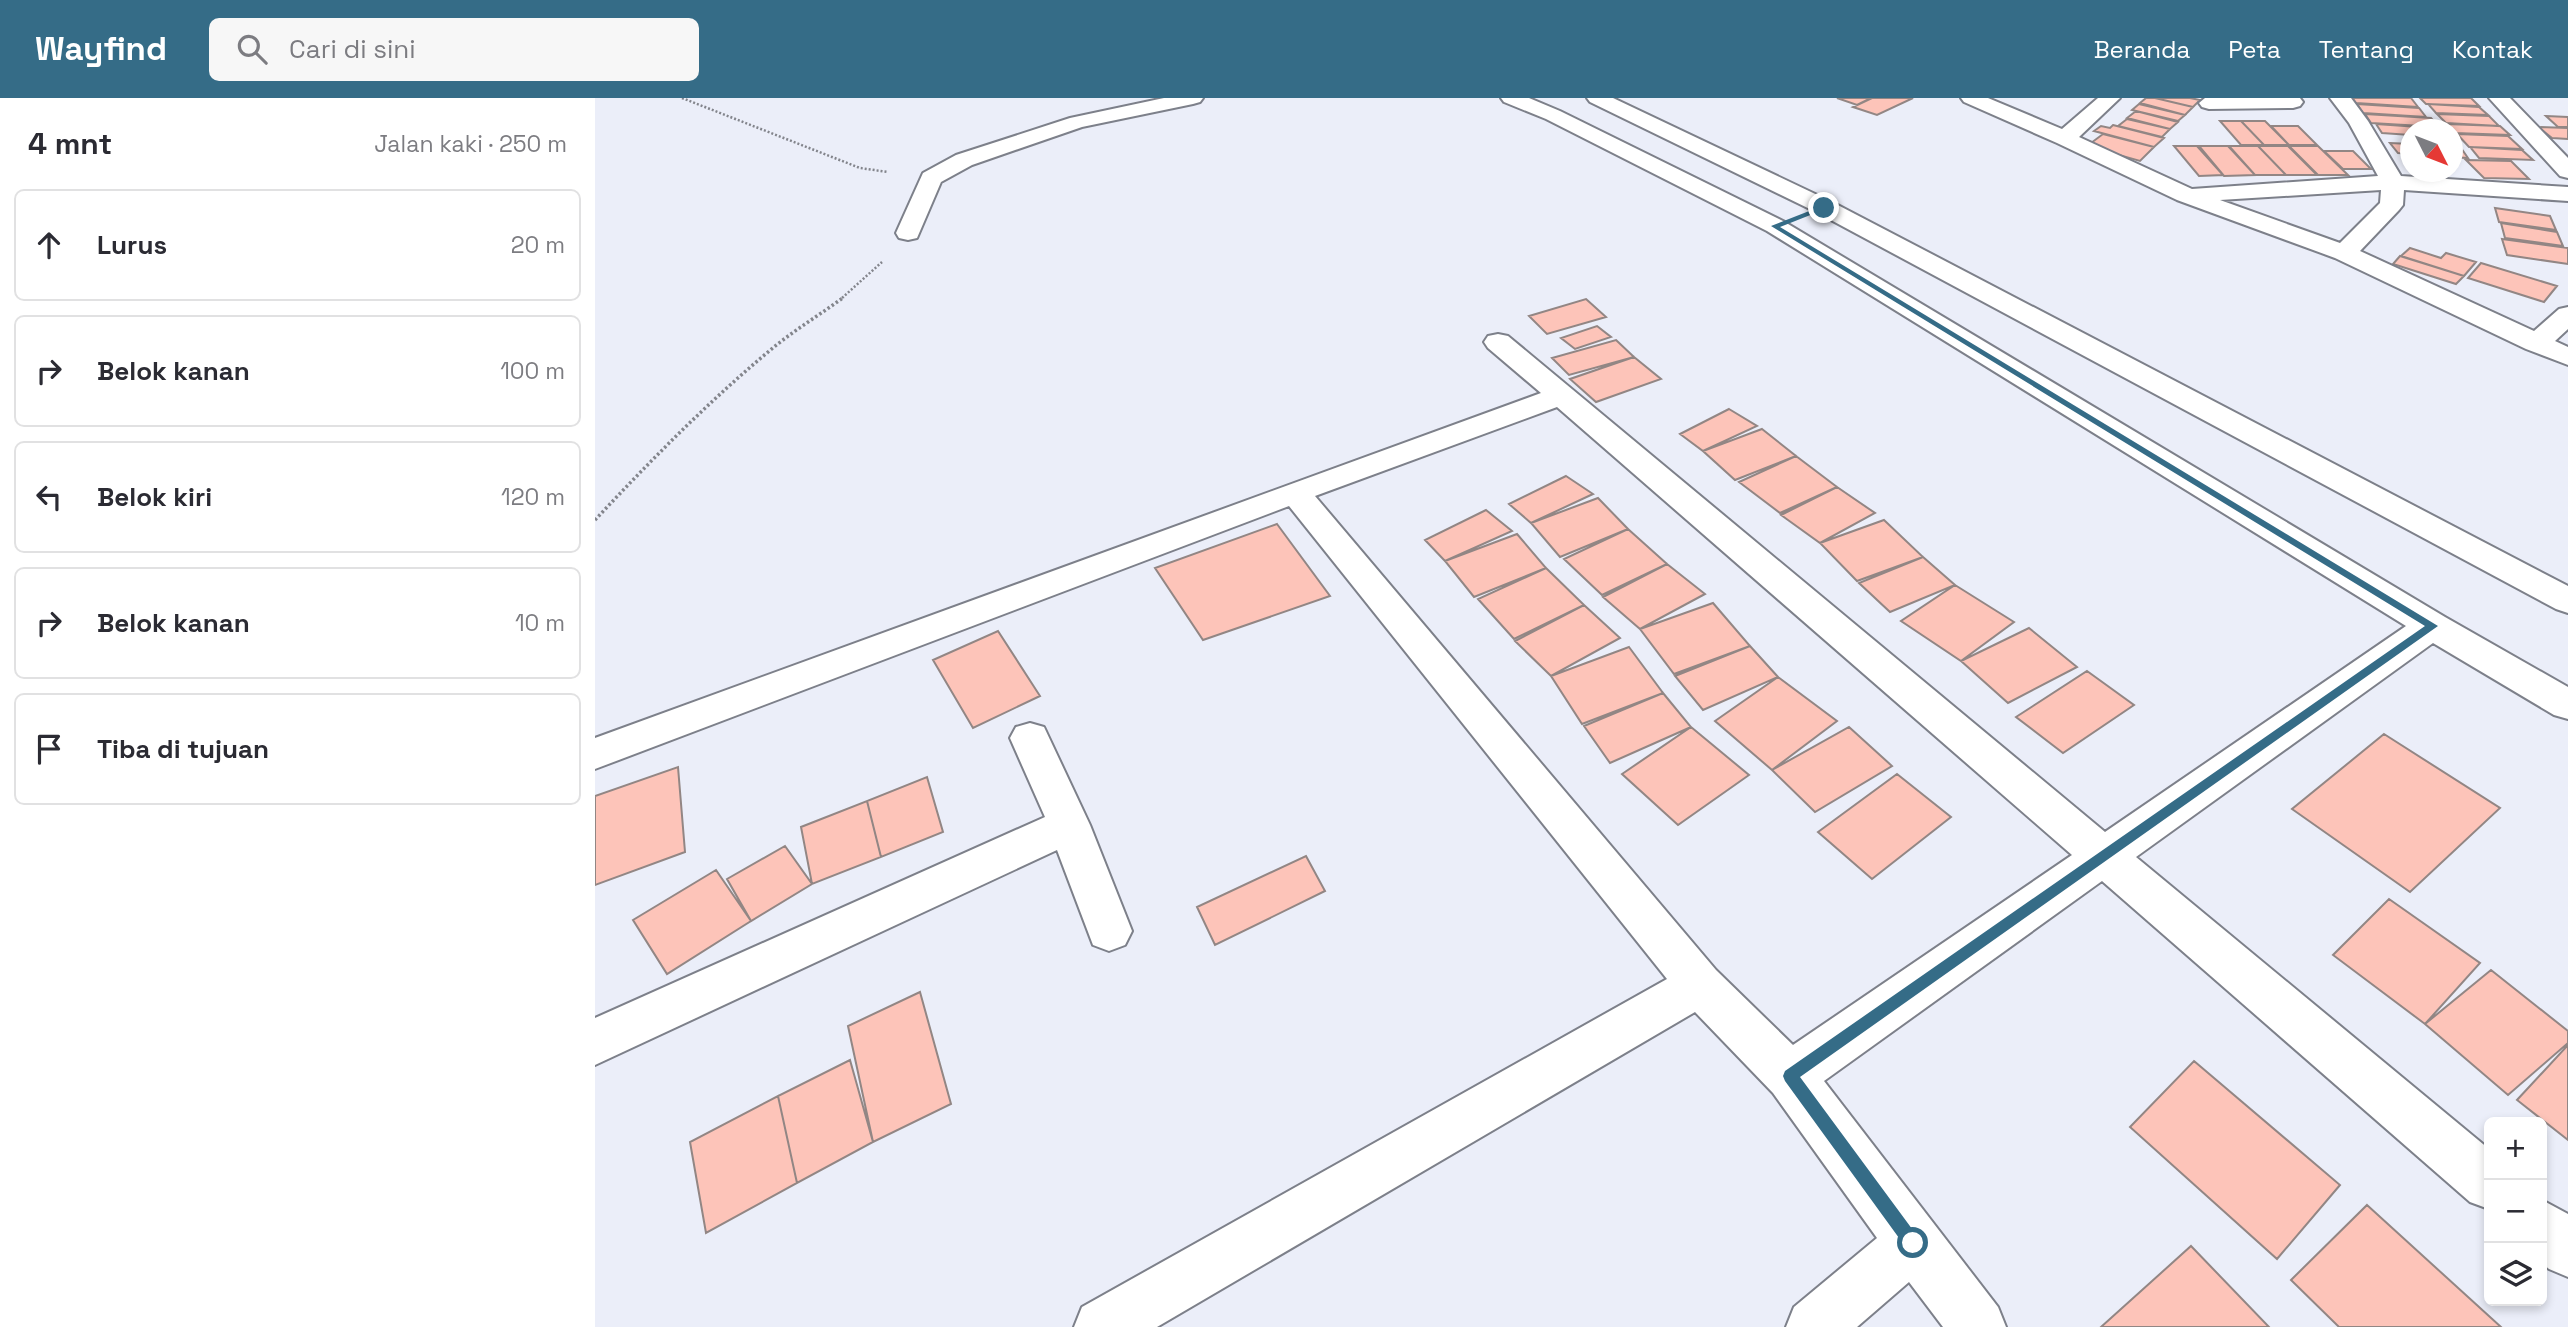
<!DOCTYPE html>
<html lang="id">
<head>
<meta charset="utf-8">
<style>
	:root { --surface:#fff; --page:#f7f7f7; --text:#2b2b33; --muted:#7c7c81; --line:#e1e1e2; --accent:#356c87 }
	body { margin:0; font-family:"Space Grotesk",sans-serif; background:var(--page); color:var(--text) }
	.controls { position:absolute; right:21px; bottom:21px; display:grid; overflow:hidden; border-radius:10px; box-shadow:0 4px 10px #0003 }
	.controls button { width:63px; height:63px; display:grid; place-items:center; padding:0; border:0; border-bottom:2px solid var(--line); background:var(--surface); color:var(--text); font:35px sans-serif }
	.compass { position:absolute; left:1805px; top:21px; width:63px; height:63px; border-radius:50%; background:var(--surface); box-shadow:0 4px 10px #0003; rotate:132deg }
	.stop { position:absolute; width:21px; height:21px; margin:-16px; border:5px solid #356c87; border-radius:50%; background:#fff }
	.stop.end { background:#356c87; border-color:#fff; box-shadow:0 2px 7px #0008 }
	.list { margin:0; padding:0; list-style:none }
	h2 { display:flex; justify-content:space-between; align-items:center; height:91px; margin:0; padding:0 28px; font-size:30px }
	h2 small { font-size:23px; font-weight:400; color:var(--muted) }
	.list li { display:grid; grid-template-columns:46px 1fr auto; gap:21px; align-items:center; box-sizing:border-box; height:112px; margin:0 14px 14px; padding:0 14px; border:2px solid var(--line); border-radius:10px }
	.list b { display:block; font-size:26px; white-space:nowrap }
	.list em { font-size:23px; font-style:normal; color:var(--muted) }
	.icon { flex:none; width:38px; height:38px; fill:none; stroke:currentColor; stroke-width:2; stroke-linecap:round; stroke-linejoin:round }
	.map { position:relative; flex:none; width:1973px; height:1229px; overflow:hidden }
	header { display:flex; align-items:center; gap:42px; box-sizing:border-box; height:98px; padding:0 35px; background:var(--accent); color:#fff }
	header strong { font-size:33px }
	nav { display:flex; gap:38px; margin-inline-start:auto; font-size:24px }
	.search { width:490px; height:63px; background:var(--page); display:flex; align-items:center; gap:18px; box-sizing:border-box; padding:0 24px; border-radius:10px; color:var(--muted); font-size:26px }
	main { display:flex }
	aside { flex:1; background:var(--surface) }
	.map>svg:first-child { display:block }
	.building { fill:#fdc4b9; stroke:#928684; stroke-width:2 }
	.lines { fill:none; stroke-linecap:round; stroke-linejoin:round }
	.minor-casing { stroke:#7d808a; stroke-width:4 }
	.path-far1 { stroke:#83858c; stroke-width:2.5; stroke-dasharray:2 2; stroke-linecap:butt }
	.path { stroke:#83858c; stroke-width:3.5; stroke-dasharray:2.5 2.5; stroke-linecap:butt }
	.minor { fill:#fff; fill-rule:evenodd }
	.route { fill:#356c87 }
</style>
</head>
<body>
<header>
<strong>Wayfind</strong>
<div class="search"><svg class="icon" aria-label="search" viewBox="0 0 24 24"><circle cx="10" cy="10" r="6"/><path d="M15 15l6 6"/></svg>Cari di sini</div>
<nav><a>Beranda</a><a>Peta</a><a>Tentang</a><a>Kontak</a></nav>
</header>
<main>
<aside>
<h2>4 mnt<small>Jalan kaki · 250 m</small></h2>
<ul class="list">
<li><svg class="icon" aria-label="ahead" viewBox="0 0 24 24"><path d="M12 20V5M6 11l6-6 6 6"/></svg><div><b>Lurus</b></div><em>20 m</em></li>
<li><svg class="icon" aria-label="right" viewBox="0 0 24 24"><path d="M7 20v-9h11M14 6l5 5-5 5"/></svg><div><b>Belok kanan</b></div><em>100 m</em></li>
<li><svg class="icon" aria-label="left" viewBox="0 0 24 24"><path d="M17 20v-9H6M10 6l-5 5 5 5"/></svg><div><b>Belok kiri</b></div><em>120 m</em></li>
<li><svg class="icon" aria-label="right" viewBox="0 0 24 24"><path d="M7 20v-9h11M14 6l5 5-5 5"/></svg><div><b>Belok kanan</b></div><em>10 m</em></li>
<li><svg class="icon" aria-label="arrive" viewBox="0 0 24 24"><path d="M6 21V4h12l-3 4 3 4H6"/></svg><div><b>Tiba di tujuan</b></div></li>
</ul>
</aside>
<div class="map">
<svg width="1973" height="1229" viewBox="0 0 1973 1229">
	<rect width="100%" height="100%" fill="#ebeef9"/>
	<path class="building" d="M1242,0H1276L1262,7Z
		M1277,0H1318L1282,17L1258,9Z
		M1551,0H1560L1598,9L1590,17L1545,5Z
		M1560,0H1595L1605,2L1598,9Z
		M1757,0H1816L1823,9L1761,5Z
		M1825,0H1876L1884,8L1831,6Z
		M1544,6L1590,17L1583,23L1537,12Z
		M1762,6L1824,10L1831,19L1768,15Z
		M1833,6L1884,9L1893,17L1841,15Z
		M1541,13L1583,24L1575,31L1532,20Z
		M1770,16L1836,20L1844,29L1776,25Z
		M1842,16L1894,18L1904,28L1851,25Z
		M1951,18L1973,19V29H1963Z
		M1532,21L1575,31L1567,39L1523,28Z
		M1625,23H1646L1669,47H1646Z
		M1646,23H1670L1694,47H1669Z
		M1781,26L1852,31V32H1815V37L1787,35Z
		M1851,26L1905,28L1915,37L1860,35Z
		M1518,27L1569,40L1559,49L1499,33L1506,28L1515,30Z
		M1676,28H1703L1722,47H1694Z
		M1943,29L1973,30V41L1957,40Z
		M1508,36L1559,49L1545,63L1492,48Z
		M1862,36L1913,38L1927,51L1874,49Z
		M1795,45L1815,46V56L1803,55Z
		M1579,48H1602L1628,77L1604,78Z
		M1604,48H1633L1660,77L1629,78Z
		M1634,48H1663L1691,77H1660Z
		M1663,48H1693L1722,77H1691Z
		M1694,48H1723L1753,77H1723Z
		M1857,49L1866,50L1873,60L1857,59Z
		M1875,49L1927,52L1938,62L1884,60Z
		M1729,53H1758L1776,71H1748Z
		M1871,62L1916,63L1934,81L1889,80Z
		M1900,110L1955,118L1961,132L1904,124Z
		M1906,125L1962,134L1968,148L1910,140Z
		M1907,141L1973,150V166L1912,157Z
		M1815,150L1846,160L1851,155L1881,164L1869,178L1806,158Z
		M1805,158L1869,178L1861,186L1798,166Z
		M1886,165L1962,188L1949,204L1873,180Z
		M991,201L1011,219L952,236L934,218Z
		M1002,228L1016,239L980,251L966,240Z
		M1021,242L1039,259L974,277L957,260Z
		M1039,259L1066,281L1001,304L975,281Z
		M1134,311L1162,328L1108,353L1085,336Z
		M1167,331L1201,358L1140,382L1108,353Z
		M1201,358L1242,389L1185,415L1144,384Z
		M971,378L998,396L936,425L914,406Z
		M1242,389L1280,415L1225,445L1186,417Z
		M1003,400L1033,431L965,459L936,425Z
		M891,412L917,433L850,463L830,442Z
		M1289,422L1328,459L1262,483L1225,445Z
		M682,426L735,498L608,542L560,470Z
		M1033,431L1072,466L1007,497L969,461Z
		M922,436L951,470L879,499L850,463Z
		M1328,459L1360,487L1295,514L1264,485Z
		M1072,466L1110,496L1045,531L1008,499Z
		M951,470L989,507L919,541L883,501Z
		M1360,487L1419,524L1366,563L1306,523Z
		M1118,505L1155,548L1079,576L1045,531Z
		M989,507L1025,540L956,578L920,543Z
		M1434,530L1482,569L1413,605L1366,563Z
		M403,533L445,598L378,630L338,562Z
		M1155,548L1183,579L1108,612L1080,578Z
		M1034,549L1068,595L987,626L956,578Z
		M1492,573L1539,607L1468,655L1421,619Z
		M1183,579L1242,623L1177,672L1120,623Z
		M1068,595L1096,629L1015,665L989,628Z
		M1096,629L1154,677L1083,727L1027,676Z
		M1254,629L1297,668L1220,714L1177,672Z
		M1789,636L1905,710L1815,794L1697,711Z
		M83,669L90,754L0,787V698Z
		M1302,676L1356,719L1277,781L1223,734Z
		M332,679L348,734L286,759L272,703Z
		M272,703L286,759L217,786L206,729Z
		M190,748L217,786L156,823L132,781Z
		M711,758L730,793L620,847L602,809Z
		M121,772L156,823L72,876L38,822Z
		M1794,801L1885,865L1830,926L1738,857Z
		M1896,872L1973,933V945L1913,997L1830,926Z
		M325,894L356,1006L278,1044L253,928Z
		M1973,947V1042L1922,1002Z
		M255,962L278,1044L202,1085L183,998Z
		M1599,963L1745,1087L1682,1161L1535,1029Z
		M183,998L202,1085L111,1135L95,1044Z
		M1772,1107L1906,1229H1744L1696,1182Z
		M1596,1148L1674,1229H1506Z"/>
	<g class="lines">
		<defs>
			<path id="minor" d="M569,0H608L605,4L598,6L487,29L377,67L346,84L322,140L313,142L304,140L301,135L328,75L361,57L475,20Z
				M906,0H934L965,13L1188,123L1850,519L1973,589V621L1959,617L1838,545L1541,759L1894,1051V1111L1875,1104L1507,783L1229,983L1403,1209L1411,1229H1348L1314,1184L1262,1229H1191L1199,1209L1282,1140L1178,995L1100,914L562,1229H479L487,1209L1072,881L694,408L0,671V640L946,295L893,250L889,244L893,238L903,236L913,238L1510,734L1811,528L1172,133L951,21L909,4ZM962,309L1477,757L1198,947L1121,872L720,398Z
				M992,0H1018L1237,104L1973,488V515L1961,511L1221,114L995,4Z
				M1366,0H1393L1467,31L1503,0H1525L1484,39L1597,91L1783,78L1754,25L1735,0H1756L1773,23L1806,78L1973,89V103L1809,92L1808,107L1804,112L1765,153L1939,233L1964,211L1973,209V231L1960,243L1973,249V267L1931,251L1740,160L1582,102L1462,45L1369,4ZM1786,92L1785,105L1745,145L1625,102Z
				M1705,0L1708,4L1705,8L1698,10L1614,11L1607,9L1604,5L1610,0Z
				M1894,0H1915L1973,60V80L1965,78Z
				M435,625L449,629L495,727L537,833L530,847L514,853L498,847L462,752L0,967V920L450,719L415,640L421,629Z
				M1947,1102L1973,1116V1179L1954,1171L1947,1165Z"/>
		</defs>
		<use href="#minor" class="minor-casing"/>
		<path class="path-far1" d="M87,0L265,70L293,74
			M247,200L287,164"/>
		<path class="path" d="M0,422C57,361 115,302 179,249C201,231 226,216 249,199"/>
		<use href="#minor" class="minor"/>
	</g>
	<path class="route" d="M1227,108L1233,110L1185,129L1843,528L1205,979L1323,1139L1326,1145L1323,1151L1318,1153L1312,1151L1190,983L1188,978L1190,973L1830,528L1176,128Z"/>
</svg>
<div class="controls">
<button>+</button>
<button>−</button>
<button><svg class="icon" aria-label="layers" viewBox="0 0 24 24"><path d="M12 4l9 5-9 5-9-5zM3 14l9 5 9-5"/></svg></button>
</div>
<svg class="compass" viewBox="-18 -18 36 36"><path d="M0-13l5 13h-10z" fill="#e53935"/><path d="M0 13l5-13h-10z" fill="#7c7c81"/></svg>
<div class="stop" style="left:1318px;top:1145px"></div>
<div class="stop end" style="left:1229px;top:110px"></div>
</div>
</main>
</body>
</html>
